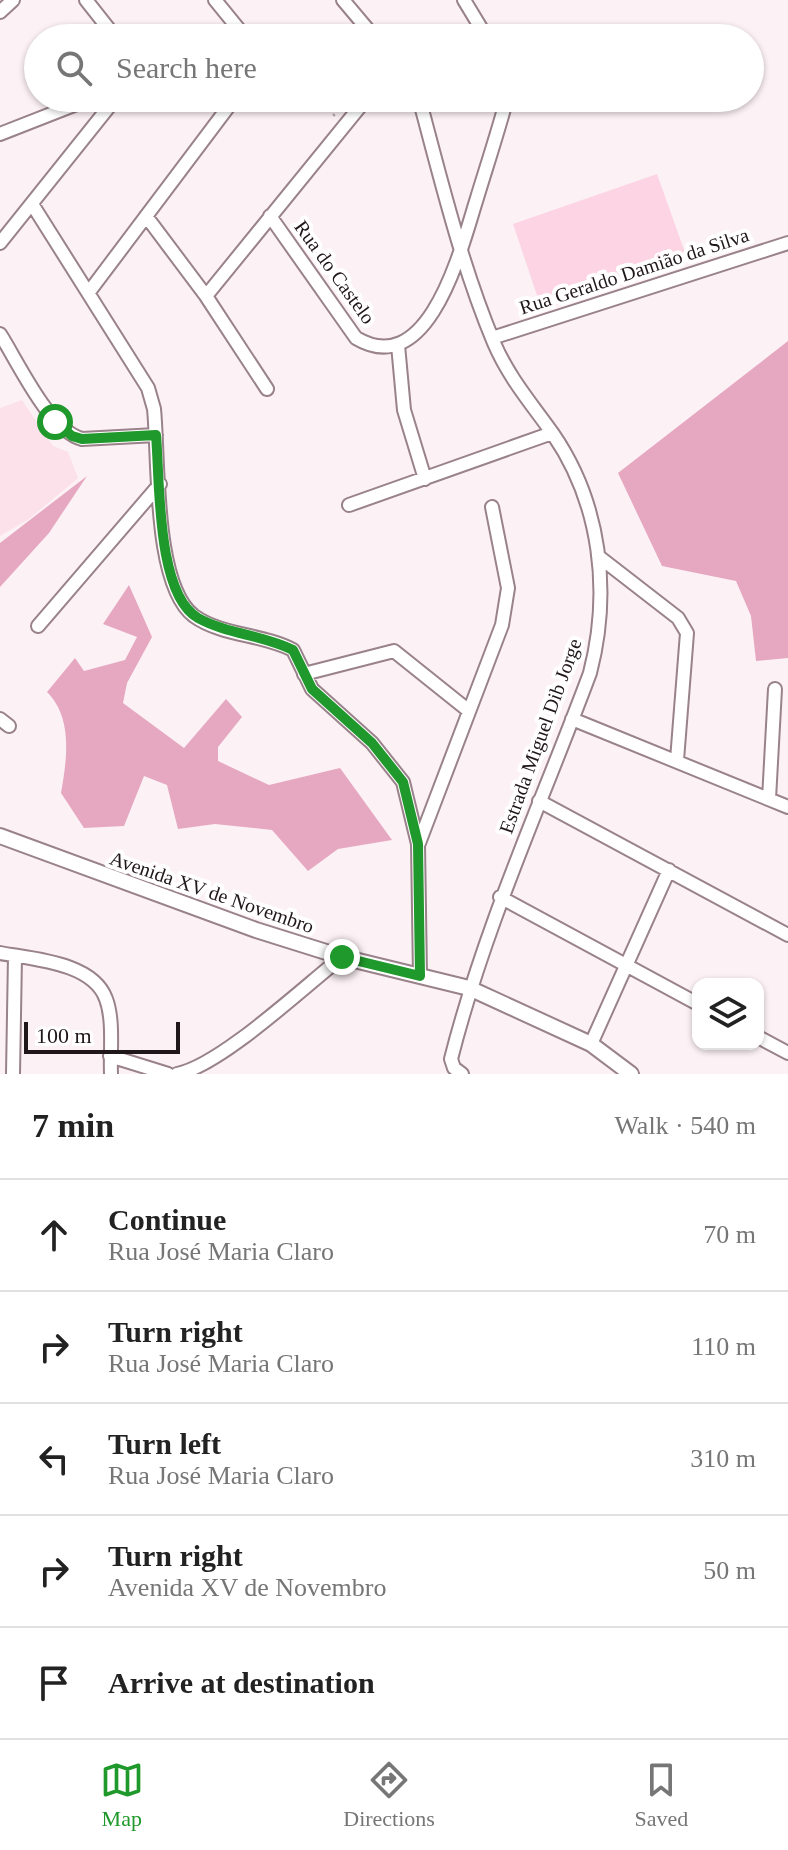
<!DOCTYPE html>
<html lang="en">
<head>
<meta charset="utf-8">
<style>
	:root { --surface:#fff; --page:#f6f6f6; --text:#222; --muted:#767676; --line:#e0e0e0; --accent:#1f992b }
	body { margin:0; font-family:Georgia,serif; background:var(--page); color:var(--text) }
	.controls { position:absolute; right:24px; bottom:24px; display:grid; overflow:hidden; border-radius:16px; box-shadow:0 2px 6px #0004 }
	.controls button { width:72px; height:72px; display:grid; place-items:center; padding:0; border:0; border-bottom:2px solid var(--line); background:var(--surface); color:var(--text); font:40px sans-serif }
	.scale { position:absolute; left:24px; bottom:20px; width:156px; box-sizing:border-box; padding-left:8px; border:4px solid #20171a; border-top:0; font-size:22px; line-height:28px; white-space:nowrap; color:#20171a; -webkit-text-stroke:6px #fff; paint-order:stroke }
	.stop { position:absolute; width:24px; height:24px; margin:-18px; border:6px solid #1f992b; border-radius:50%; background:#fff }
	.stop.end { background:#1f992b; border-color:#fff; box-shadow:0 2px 8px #0008 }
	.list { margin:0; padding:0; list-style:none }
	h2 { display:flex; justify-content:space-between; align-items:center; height:104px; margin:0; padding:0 32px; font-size:34px }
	h2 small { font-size:26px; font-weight:400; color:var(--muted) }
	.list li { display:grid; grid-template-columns:52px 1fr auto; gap:24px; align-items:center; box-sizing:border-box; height:112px; padding:0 32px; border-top:2px solid var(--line) }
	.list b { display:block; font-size:30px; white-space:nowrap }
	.list p { margin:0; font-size:26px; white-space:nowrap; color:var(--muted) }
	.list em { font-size:26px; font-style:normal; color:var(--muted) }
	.icon { flex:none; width:44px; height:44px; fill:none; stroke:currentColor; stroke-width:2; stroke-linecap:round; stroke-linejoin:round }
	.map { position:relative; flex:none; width:788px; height:1074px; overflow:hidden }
	.search { position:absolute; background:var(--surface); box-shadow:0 2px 6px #0004; left:24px; right:24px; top:24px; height:88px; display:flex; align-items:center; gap:20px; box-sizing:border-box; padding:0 28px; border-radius:44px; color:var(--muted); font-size:30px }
	.sheet { height:664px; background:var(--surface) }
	nav { display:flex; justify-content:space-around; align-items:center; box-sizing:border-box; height:112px; border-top:2px solid var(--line); background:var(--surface); font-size:22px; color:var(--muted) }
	nav a { display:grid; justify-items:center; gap:4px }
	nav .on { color:var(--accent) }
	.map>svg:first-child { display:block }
	.built { fill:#fce1eb }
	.green { fill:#fcd4e3 }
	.forest { fill:#e6a8c0 }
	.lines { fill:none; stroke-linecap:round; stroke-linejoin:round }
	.minor-casing { stroke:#99828a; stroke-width:16 }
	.tertiary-casing { stroke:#99828a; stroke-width:18 }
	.path { stroke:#b4a9ad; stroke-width:2; stroke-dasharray:6 6; stroke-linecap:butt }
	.minor { stroke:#fff; stroke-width:12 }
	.tertiary { stroke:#fff; stroke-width:14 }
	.route { stroke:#1f992b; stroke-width:10 }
	.labels { text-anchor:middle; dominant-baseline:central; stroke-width:8; stroke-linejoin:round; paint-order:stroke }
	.street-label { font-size:20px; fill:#20171a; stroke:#fff }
</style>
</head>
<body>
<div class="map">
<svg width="788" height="1074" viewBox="0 0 788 1074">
	<rect width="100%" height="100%" fill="#fcf1f5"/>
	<path class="built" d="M22,400L53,446L68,452L78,478L29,519L0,536V408Z"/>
	<path class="green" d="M657,174L688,261L542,310L513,224Z"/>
	<path class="forest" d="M788,341V658L756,661L751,616L736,581L662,566L618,473Z
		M87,476L49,533L0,587V543Z
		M129,585L152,637L127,683L123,703L184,748L226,699L242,717L218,747V761L269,785L340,768L392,840L338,849L308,871L272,830L215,824L178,829L167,785L144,776L124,826L84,828L61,793C67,759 73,718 47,692L75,658L84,671L125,660L137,637L103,624Z"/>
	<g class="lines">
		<defs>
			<path id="minor" d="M86,0L116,38
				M215,0L246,38
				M343,0L375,38
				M464,0L487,38
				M0,12L13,0
				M419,98C441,180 461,264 494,343C509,378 531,403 553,434C601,504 611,592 590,673C542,802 485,925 451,1059L454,1068L462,1074
				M0,134L92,98
				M32,204L148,388L154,409C159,458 153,585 194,616C222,636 263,634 293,650L312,689L372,743L403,782L418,844L420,976
				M146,216L206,296L267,389
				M270,216L356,338C430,382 462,245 477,198C487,165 498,132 507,98
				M0,243L116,98
				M89,292L235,98
				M206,296L367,98
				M0,334C19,364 49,430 82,439L156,435
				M492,338L788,243
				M398,345L404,410L425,479
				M349,505L552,433
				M598,556L678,618L687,633L677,760
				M38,626L160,484
				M304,674L394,651L469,711
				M0,719L9,726
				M572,719L788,807
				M769,799L775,689
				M539,801L788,935
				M419,843L502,625L508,588L492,507
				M500,897L698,1004
				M0,953C31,959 93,962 106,999C114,1020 110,1051 111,1074
				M758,1037L788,1053
				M591,1044L669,870
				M110,1056L168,1074
				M13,1074L15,956
				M177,1074C220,1066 305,986 342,957"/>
			<path id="tertiary" d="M0,836L256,930L342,957L469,988L591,1044L631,1074"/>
		</defs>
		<use href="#minor" class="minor-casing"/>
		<use href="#tertiary" class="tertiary-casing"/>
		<path class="path" d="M315,98L335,116"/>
		<use href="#minor" class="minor"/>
		<use href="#tertiary" class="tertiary"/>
	</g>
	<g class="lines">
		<path class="route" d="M55,422L72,436L82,439L156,435C160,479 156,594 198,618C227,634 263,635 293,650L312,689L372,743L403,782L418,844L420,976L342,957"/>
	</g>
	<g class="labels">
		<g class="street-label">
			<text transform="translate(634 271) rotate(-18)">Rua Geraldo Damião da Silva</text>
			<text transform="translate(335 272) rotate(54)">Rua do Castelo</text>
			<text transform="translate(540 736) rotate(-70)">Estrada Miguel Dib Jorge</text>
			<text transform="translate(212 892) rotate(19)">Avenida XV de Novembro</text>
		</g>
	</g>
</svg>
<div class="controls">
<button><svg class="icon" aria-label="layers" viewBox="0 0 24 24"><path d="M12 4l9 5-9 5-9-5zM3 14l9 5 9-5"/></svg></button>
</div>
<div class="scale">100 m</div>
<div class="stop" style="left:55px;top:422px"></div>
<div class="stop end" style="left:342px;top:957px"></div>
<div class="search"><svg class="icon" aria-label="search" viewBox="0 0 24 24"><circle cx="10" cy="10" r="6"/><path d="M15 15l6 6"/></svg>Search here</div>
</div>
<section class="sheet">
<h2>7 min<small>Walk · 540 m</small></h2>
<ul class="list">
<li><svg class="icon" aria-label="ahead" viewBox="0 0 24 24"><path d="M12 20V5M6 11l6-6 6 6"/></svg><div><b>Continue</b><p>Rua José Maria Claro</p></div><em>70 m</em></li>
<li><svg class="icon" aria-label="right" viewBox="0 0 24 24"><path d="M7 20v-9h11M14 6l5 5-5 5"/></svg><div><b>Turn right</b><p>Rua José Maria Claro</p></div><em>110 m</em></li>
<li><svg class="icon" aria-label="left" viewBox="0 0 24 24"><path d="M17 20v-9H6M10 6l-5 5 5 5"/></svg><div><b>Turn left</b><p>Rua José Maria Claro</p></div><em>310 m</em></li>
<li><svg class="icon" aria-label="right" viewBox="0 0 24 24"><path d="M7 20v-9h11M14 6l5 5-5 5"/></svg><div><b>Turn right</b><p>Avenida XV de Novembro</p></div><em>50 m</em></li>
<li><svg class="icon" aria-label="arrive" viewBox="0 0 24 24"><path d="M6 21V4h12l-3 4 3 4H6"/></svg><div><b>Arrive at destination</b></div></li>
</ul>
</section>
<nav>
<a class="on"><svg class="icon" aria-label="map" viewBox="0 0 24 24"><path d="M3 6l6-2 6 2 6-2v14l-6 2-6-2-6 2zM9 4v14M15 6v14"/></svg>Map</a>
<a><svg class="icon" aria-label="directions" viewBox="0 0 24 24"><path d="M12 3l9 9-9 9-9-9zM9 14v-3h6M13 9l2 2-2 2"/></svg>Directions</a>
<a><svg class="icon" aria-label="saved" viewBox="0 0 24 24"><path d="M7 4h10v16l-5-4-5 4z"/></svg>Saved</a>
</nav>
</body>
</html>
